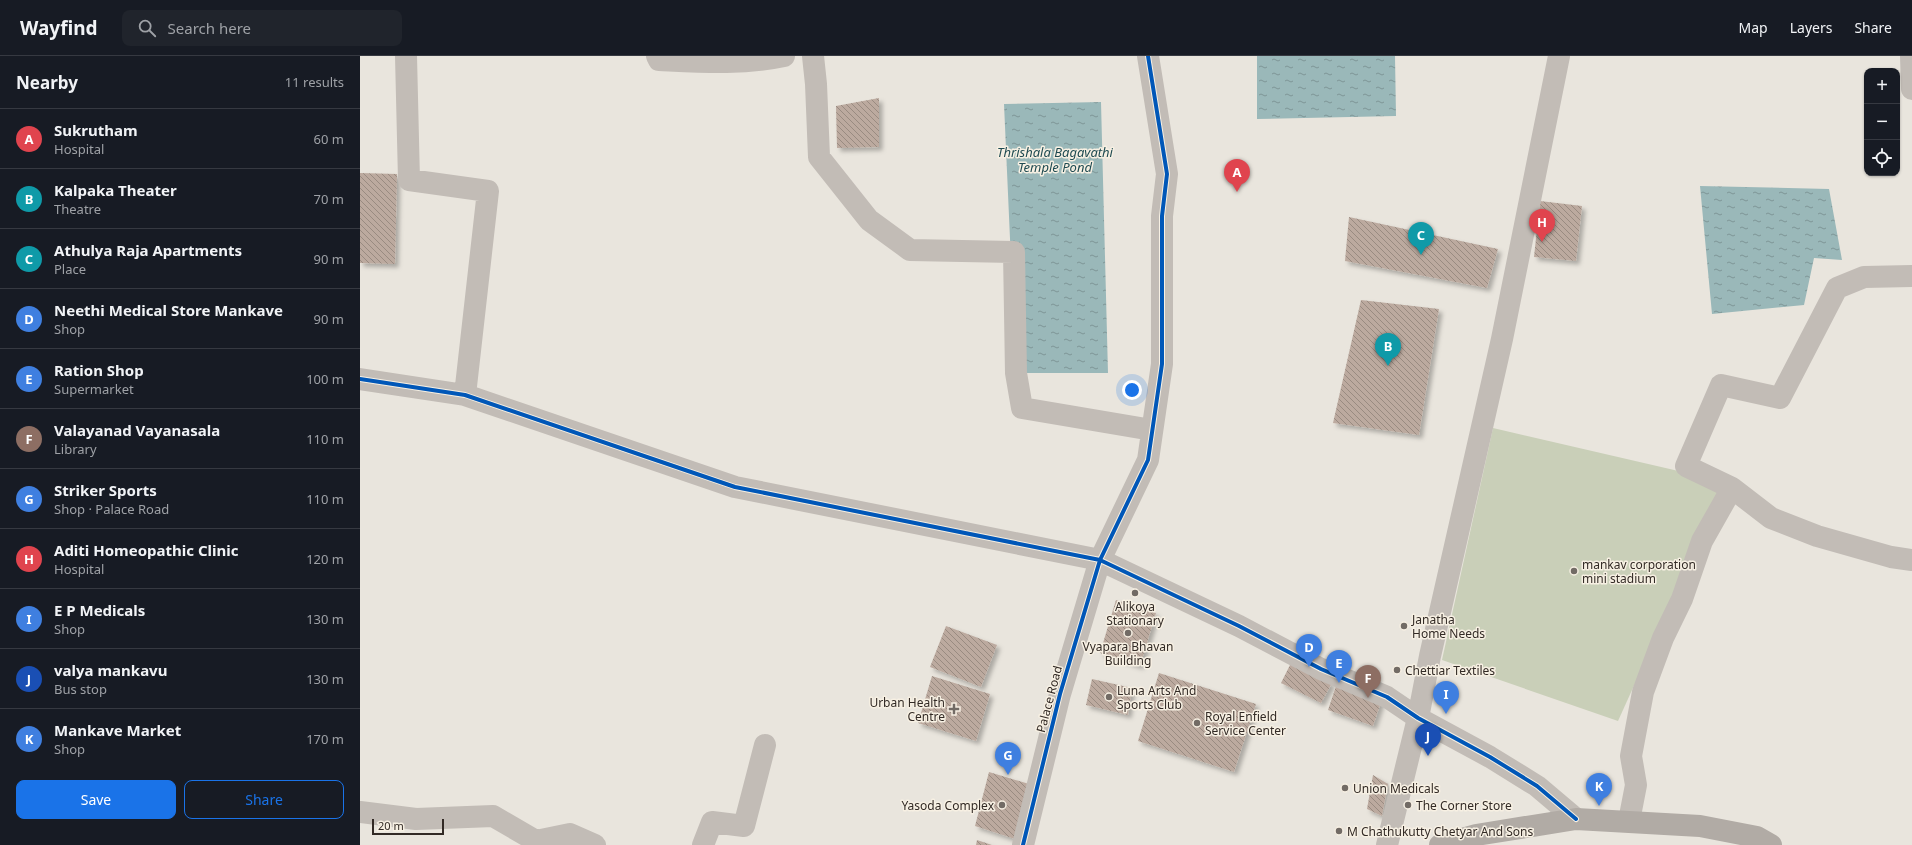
<!DOCTYPE html>
<html lang="en">
<head>
<meta charset="utf-8">
<style>
	:root { --surface:#171b24; --page:#20242c; --text:#f1f3f6; --muted:#9ea1a6; --line:#363941; --accent:#1a73e8 }
	body { margin:0; font-family:"Noto Sans",sans-serif; background:var(--page); color:var(--text) }
	.controls { position:absolute; right:12px; top:12px; display:grid; overflow:hidden; border-radius:8px; box-shadow:0 1px 3px #0004 }
	.controls button { width:36px; height:36px; display:grid; place-items:center; padding:0; border:0; border-bottom:1px solid var(--line); background:var(--surface); color:var(--text); font:20px sans-serif }
	.scale { position:absolute; left:12px; bottom:10px; width:72px; box-sizing:border-box; padding-left:4px; border:2px solid #322a25; border-top:0; font-size:11px; line-height:14px; white-space:nowrap; color:#322a25; -webkit-text-stroke:3px #f7f0e3; paint-order:stroke }
	.you { position:absolute; left:772px; top:334px; width:14px; height:14px; margin:-10px; border:3px solid #fff; border-radius:50%; background:#1a73e8; box-shadow:0 0 0 6px #1a73e833 }
	.badge { display:grid; place-items:center; width:26px; height:26px; border-radius:50%; background:var(--accent); color:#fff; font-size:13px; font-weight:700 }
	.pin { position:absolute; translate:-50% -33px; filter:drop-shadow(0 1px 2px #0008) }
	.pin::after { content:''; position:absolute; top:21px; width:14px; height:12px; background:inherit; clip-path:polygon(0 0,100% 0,50% 100%) }
	.list { margin:0; padding:0; list-style:none }
	h2 { display:flex; justify-content:space-between; align-items:center; height:52px; margin:0; padding:0 16px; font-size:17px }
	h2 small { font-size:13px; font-weight:400; color:var(--muted) }
	.list li { display:grid; grid-template-columns:26px 1fr auto; gap:12px; align-items:center; box-sizing:border-box; height:60px; padding:0 16px; border-top:1px solid var(--line) }
	.list b { display:block; font-size:15px; white-space:nowrap }
	.list p { margin:0; font-size:13px; white-space:nowrap; color:var(--muted) }
	.list em { font-size:13px; font-style:normal; color:var(--muted) }
	.actions { display:flex; gap:8px; padding:12px 16px }
	.actions a { flex:1; padding:9px 0; border:1px solid var(--accent); border-radius:8px; text-align:center; font-size:14px; color:var(--accent) }
	.actions .main { background:var(--accent); color:#fff }
	.icon { flex:none; width:22px; height:22px; fill:none; stroke:currentColor; stroke-width:2; stroke-linecap:round; stroke-linejoin:round }
	.map { position:relative; flex:none; width:1552px; height:789px; overflow:hidden }
	header { display:flex; align-items:center; gap:24px; box-sizing:border-box; height:56px; padding:0 20px; background:var(--surface); border-bottom:1px solid var(--line) }
	header strong { font-size:19px }
	nav { display:flex; gap:22px; margin-inline-start:auto; font-size:14px }
	.search { width:280px; height:36px; background:var(--page); display:flex; align-items:center; gap:10px; box-sizing:border-box; padding:0 14px; border-radius:8px; color:var(--muted); font-size:15px }
	main { display:flex }
	aside { flex:1; background:var(--surface) }
	.map>svg:first-child { display:block }
	.grass { fill:#c9cfb8 }
	.water { fill:url(#water-ripples) }
	.building { fill:url(#building-back-hatch); filter:url(#shadow) }
	.lines { fill:none; stroke-linecap:round; stroke-linejoin:round }
	.minor { stroke:#c2bcb6; stroke-width:22 }
	.major { stroke:#b1aba5; stroke-width:22 }
	.cycleway-casing { stroke:#f7f0e3; stroke-width:6 }
	.cycleway { stroke:#0057b8; stroke-width:4 }
	.poi-dot { fill:#726b65; stroke:#f7f0e3; stroke-width:1.5 }
	.labels { text-anchor:middle; dominant-baseline:central; stroke-width:3; stroke-linejoin:round; paint-order:stroke }
	.poi-label { font-size:12px; fill:#322a25; stroke:#f7f0e3; text-anchor:start }
	.street-label { font-size:12px; fill:#322a25; stroke:#f7f0e3 }
	.water-label { font-size:13px; font-style:italic; fill:#1e4a51; stroke:#f7f0e3 }
</style>
</head>
<body>
<header>
<strong>Wayfind</strong>
<div class="search"><svg class="icon" aria-label="search" viewBox="0 0 24 24"><circle cx="10" cy="10" r="6"/><path d="M15 15l6 6"/></svg>Search here</div>
<nav><a>Map</a><a>Layers</a><a>Share</a></nav>
</header>
<main>
<aside>
<h2>Nearby<small>11 results</small></h2>
<ul class="list">
<li><span class="badge" style="background:#e0444e">A</span><div><b>Sukrutham</b><p>Hospital</p></div><em>60 m</em></li>
<li><span class="badge" style="background:#0f9aa8">B</span><div><b>Kalpaka Theater</b><p>Theatre</p></div><em>70 m</em></li>
<li><span class="badge" style="background:#0f9aa8">C</span><div><b>Athulya Raja Apartments</b><p>Place</p></div><em>90 m</em></li>
<li><span class="badge" style="background:#3f7fe0">D</span><div><b>Neethi Medical Store Mankave</b><p>Shop</p></div><em>90 m</em></li>
<li><span class="badge" style="background:#3f7fe0">E</span><div><b>Ration Shop</b><p>Supermarket</p></div><em>100 m</em></li>
<li><span class="badge" style="background:#8d6e63">F</span><div><b>Valayanad Vayanasala</b><p>Library</p></div><em>110 m</em></li>
<li><span class="badge" style="background:#3f7fe0">G</span><div><b>Striker Sports</b><p>Shop · Palace Road</p></div><em>110 m</em></li>
<li><span class="badge" style="background:#e0444e">H</span><div><b>Aditi Homeopathic Clinic</b><p>Hospital</p></div><em>120 m</em></li>
<li><span class="badge" style="background:#3f7fe0">I</span><div><b>E P Medicals</b><p>Shop</p></div><em>130 m</em></li>
<li><span class="badge" style="background:#1a4fb4">J</span><div><b>valya mankavu</b><p>Bus stop</p></div><em>130 m</em></li>
<li><span class="badge" style="background:#3f7fe0">K</span><div><b>Mankave Market</b><p>Shop</p></div><em>170 m</em></li>
</ul>
<div class="actions"><a class="main">Save</a><a>Share</a></div>
</aside>
<div class="map">
<svg width="1552" height="789" viewBox="0 0 1552 789">
	<defs>
		<pattern id="water-ripples" width="26" height="14" patternUnits="userSpaceOnUse"><rect width="26" height="14" fill="#9ab8b9"/><path d="M2 4q2-2 4 0t4 0M15 11q2-2 4 0t4 0" fill="none" stroke="#7e9696"/></pattern>
		<pattern id="building-back-hatch" width="6" height="6" patternUnits="userSpaceOnUse"><rect width="6" height="6" fill="#bcaa9f"/><path d="M-1 5l2 2M0 0l6 6M5-1l2 2" fill="none" stroke="#998b81"/></pattern>
		<filter id="shadow"><feDropShadow dx="3.5" dy="3.5" stdDeviation="2" flood-color="#0004"/></filter>
	</defs>
	<rect width="100%" height="100%" fill="#e9e5dd"/>
	<path class="grass" d="M1133,372L1366,426L1258,665L1082,604Z"/>
	<path class="water" d="M897,0H1035L1036,60L897,63Z
		M741,46L748,317H656L644,48Z
		M1340,130L1469,133L1482,204L1454,202L1444,249L1352,258Z"/>
	<path class="building" d="M519,42V91L477,92L476,50Z
		M0,117L37,118L35,208L0,207Z
		M1180,145L1222,150L1216,205L1174,201Z
		M989,161L1138,193L1127,232L985,205Z
		M1001,244L1079,253L1059,379L973,367Z
		M756,544L796,557L780,610L740,597Z
		M586,570L637,589L621,631L570,611Z
		M931,607L972,627L961,647L921,627Z
		M799,617L896,648L874,716L778,685Z
		M572,620L630,638L616,685L558,667Z
		M732,623L772,632L768,659L726,649Z
		M977,627L1022,643L1013,670L968,654Z
		M629,716L669,728L655,783L615,770Z
		M1013,719L1028,728L1022,760L1007,753Z
		M617,784L632,789H616Z"/>
	<g class="lines">
		<path class="minor" d="M46,0L49,124L128,135L105,339
			M297,0L299,4C341,6 382,9 424,0
			M453,0L456,28L459,101L509,164L550,194L654,196L656,317L662,352L792,374
			M1551,0L1552,33
			M0,323L105,339L375,431L740,504L879,570L961,613L1027,641L1058,662L1130,701L1177,730L1216,763
			M1372,432L1326,410L1361,329L1420,342L1477,232L1504,221L1552,220
			M0,756L56,763L133,760L176,785L210,778L235,789
			M1269,765L1276,729L1271,700L1283,636L1303,582L1322,543L1342,485L1372,432L1411,462L1457,480L1531,501L1552,504
			M343,789L352,766L384,770L405,689
			M663,789L700,638L740,504L788,404L802,308V160L807,118L788,0
			M1027,789L1058,662L1070,600L1142,283L1199,0"/>
		<path class="major" d="M1080,789L1116,779L1216,763L1340,770L1397,781L1411,789"/>
		<defs>
			<path id="cycleway" d="M0,323L105,339L375,431L740,504L879,570L961,613L1027,641L1058,662L1130,701L1177,730L1216,763
				M663,789L700,638L740,504L788,404L802,308V160L807,118L788,0"/>
		</defs>
		<use href="#cycleway" class="cycleway-casing"/>
		<use href="#cycleway" class="cycleway"/>
	</g>
	<g class="poi-dot">
		<circle cx="1214" cy="515" r="4"/>
		<circle cx="775" cy="537" r="4"/>
		<circle cx="1044" cy="570" r="4"/>
		<circle cx="768" cy="577" r="4"/>
		<circle cx="1037" cy="614" r="4"/>
		<circle cx="749" cy="641" r="4"/>
		<path d="M592 647h4v4h4v4h-4v4h-4v-4h-4v-4h4z"/>
		<circle cx="837" cy="667" r="4"/>
		<circle cx="985" cy="732" r="4"/>
		<circle cx="642" cy="749" r="4"/>
		<circle cx="1048" cy="749" r="4"/>
		<circle cx="979" cy="775" r="4"/>
	</g>
	<g class="labels">
		<g class="poi-label">
			<text x="1222" y="508">mankav corporation<tspan x="1222" dy="14">mini stadium</tspan></text>
			<text x="775" y="550" text-anchor="middle">Alikoya<tspan x="775" dy="14">Stationary</tspan></text>
			<text x="1052" y="563">Janatha<tspan x="1052" dy="14">Home Needs</tspan></text>
			<text x="768" y="590" text-anchor="middle">Vyapara Bhavan<tspan x="768" dy="14">Building</tspan></text>
			<text x="1045" y="614">Chettiar Textiles</text>
			<text x="757" y="634">Luna Arts And<tspan x="757" dy="14">Sports Club</tspan></text>
			<text x="585" y="646" text-anchor="end">Urban Health<tspan x="585" dy="14">Centre</tspan></text>
			<text x="845" y="660">Royal Enfield<tspan x="845" dy="14">Service Center</tspan></text>
			<text x="993" y="732">Union Medicals</text>
			<text x="634" y="749" text-anchor="end">Yasoda Complex</text>
			<text x="1056" y="749">The Corner Store</text>
			<text x="987" y="775">M Chathukutty Chetyar And Sons</text>
		</g>
		<g class="street-label">
			<text transform="translate(689 643) rotate(-75)">Palace Road</text>
		</g>
		<g class="water-label">
			<text x="695" y="96">Thrishala Bagavathi<tspan x="695" dy="15">Temple Pond</tspan></text>
		</g>
	</g>
</svg>
<div class="controls">
<button>+</button>
<button>−</button>
<button><svg class="icon" aria-label="locate" viewBox="0 0 24 24"><circle cx="12" cy="12" r="6"/><path d="M12 2v4M12 18v4M2 12h4M18 12h4"/></svg></button>
</div>
<div class="scale">20 m</div>
<div class="you"></div>
<div class="pin badge" style="left:877px;top:136px;background:#e0444e">A</div>
<div class="pin badge" style="left:1028px;top:310px;background:#0f9aa8">B</div>
<div class="pin badge" style="left:1061px;top:199px;background:#0f9aa8">C</div>
<div class="pin badge" style="left:949px;top:611px;background:#3f7fe0">D</div>
<div class="pin badge" style="left:979px;top:627px;background:#3f7fe0">E</div>
<div class="pin badge" style="left:1008px;top:642px;background:#8d6e63">F</div>
<div class="pin badge" style="left:648px;top:719px;background:#3f7fe0">G</div>
<div class="pin badge" style="left:1182px;top:186px;background:#e0444e">H</div>
<div class="pin badge" style="left:1086px;top:658px;background:#3f7fe0">I</div>
<div class="pin badge" style="left:1068px;top:700px;background:#1a4fb4">J</div>
<div class="pin badge" style="left:1239px;top:750px;background:#3f7fe0">K</div>
</div>
</main>
</body>
</html>
